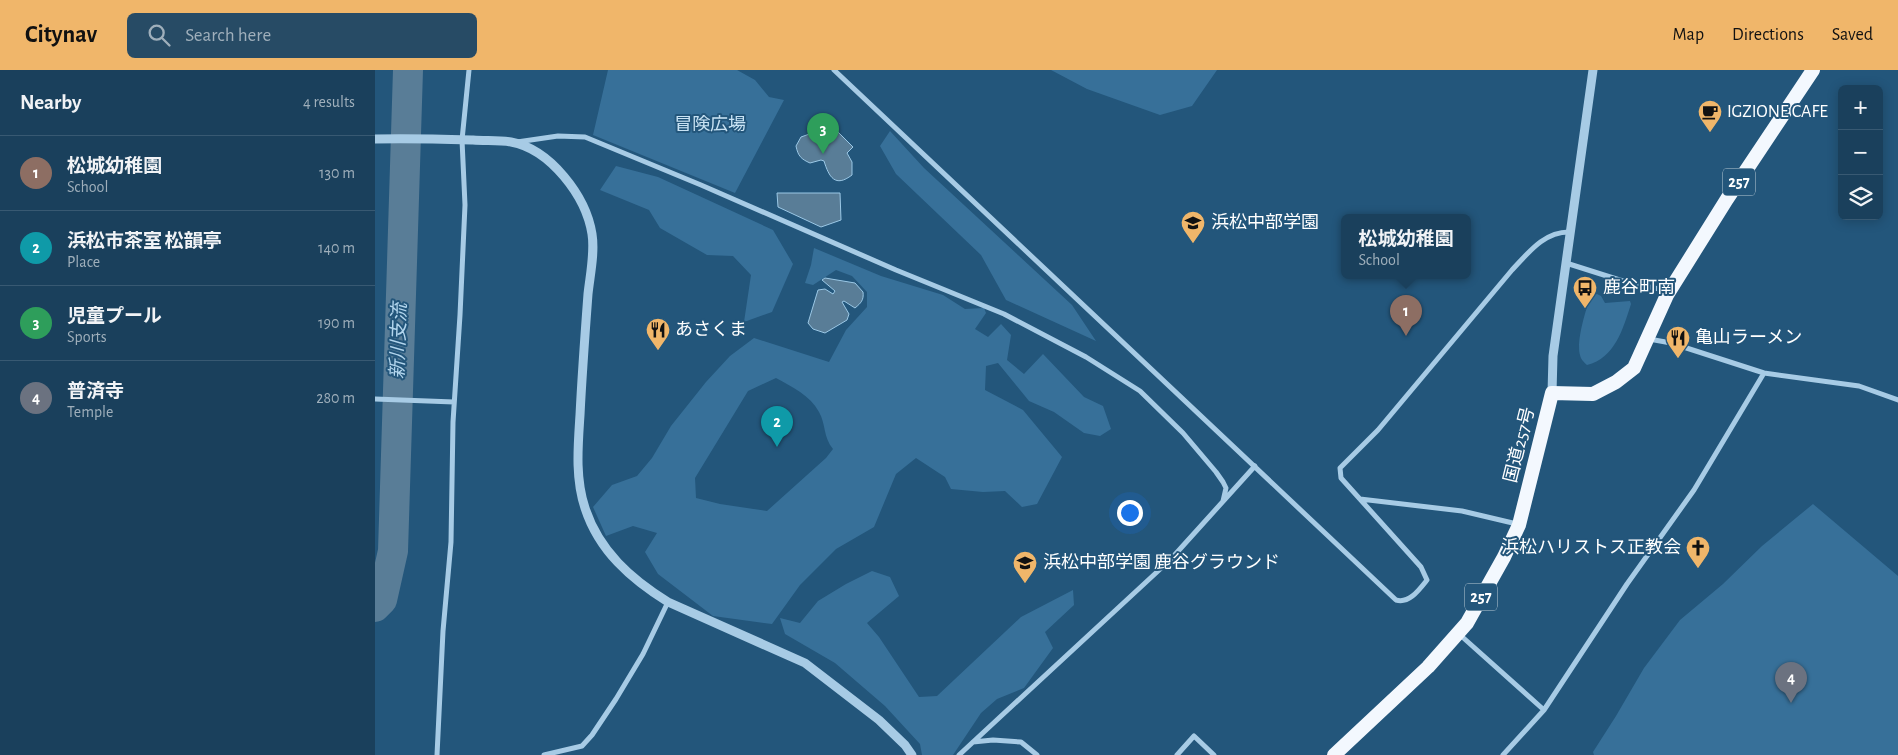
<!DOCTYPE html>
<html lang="en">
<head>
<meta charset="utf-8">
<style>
	:root { --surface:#1a405c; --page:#274b65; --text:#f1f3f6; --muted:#9fafbb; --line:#385972; --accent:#f0b66a }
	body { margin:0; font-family:"Alegreya Sans","Noto Sans JP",sans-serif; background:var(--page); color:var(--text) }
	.controls { position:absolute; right:15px; top:15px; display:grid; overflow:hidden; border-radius:8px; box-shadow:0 2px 12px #0003 }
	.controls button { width:45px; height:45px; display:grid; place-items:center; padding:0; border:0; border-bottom:1px solid var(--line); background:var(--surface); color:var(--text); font:25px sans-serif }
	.you { position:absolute; left:754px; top:442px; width:18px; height:18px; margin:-12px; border:4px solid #fff; border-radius:50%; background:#1a73e8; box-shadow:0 0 0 8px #1a73e833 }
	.badge { display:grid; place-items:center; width:32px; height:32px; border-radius:50%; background:var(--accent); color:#fff; font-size:16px; font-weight:700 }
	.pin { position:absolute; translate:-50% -41px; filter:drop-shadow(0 1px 2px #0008) }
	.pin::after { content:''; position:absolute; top:26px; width:18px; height:15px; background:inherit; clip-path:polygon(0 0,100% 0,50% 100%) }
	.popup { position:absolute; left:966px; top:144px; width:130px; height:65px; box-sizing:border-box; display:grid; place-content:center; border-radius:8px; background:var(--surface); filter:drop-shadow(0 1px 4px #0005); font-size:16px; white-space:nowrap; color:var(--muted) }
	.popup b { font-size:19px; color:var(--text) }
	.popup::after { content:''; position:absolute; left:50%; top:100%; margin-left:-10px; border:10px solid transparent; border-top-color:var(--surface) }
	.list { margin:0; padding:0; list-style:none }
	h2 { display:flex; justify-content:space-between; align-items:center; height:65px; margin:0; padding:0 20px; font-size:21px }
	h2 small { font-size:16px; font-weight:400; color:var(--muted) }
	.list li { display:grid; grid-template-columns:32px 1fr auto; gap:15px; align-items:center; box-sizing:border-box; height:75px; padding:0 20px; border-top:1px solid var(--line) }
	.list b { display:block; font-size:19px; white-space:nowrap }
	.list p { margin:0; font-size:16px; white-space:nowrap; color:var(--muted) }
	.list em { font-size:16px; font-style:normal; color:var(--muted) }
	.icon { flex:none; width:28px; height:28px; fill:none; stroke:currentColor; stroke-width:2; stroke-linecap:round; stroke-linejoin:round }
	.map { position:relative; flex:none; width:1523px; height:685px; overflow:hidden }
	header { display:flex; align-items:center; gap:30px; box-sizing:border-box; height:70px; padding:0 25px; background:var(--accent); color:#111 }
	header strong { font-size:24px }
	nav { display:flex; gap:28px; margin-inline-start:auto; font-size:18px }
	.search { width:350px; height:45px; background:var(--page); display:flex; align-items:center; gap:12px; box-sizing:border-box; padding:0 18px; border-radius:8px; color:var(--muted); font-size:19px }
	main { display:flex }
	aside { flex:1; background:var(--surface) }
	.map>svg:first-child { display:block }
	.green { fill:#377099; fill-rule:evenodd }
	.water { fill:#597d97; stroke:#9bc8e6 }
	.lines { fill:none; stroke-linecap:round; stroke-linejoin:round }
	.river { stroke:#597d97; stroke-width:30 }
	.minor { stroke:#a7cbe5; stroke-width:5 }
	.tertiary { stroke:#a7cbe5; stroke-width:9 }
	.trunk { stroke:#f3f8fe; stroke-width:14 }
	.labels { text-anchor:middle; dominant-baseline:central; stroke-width:4; stroke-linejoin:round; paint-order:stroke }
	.shield { fill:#23567b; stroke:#bdccd7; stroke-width:1 }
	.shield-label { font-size:16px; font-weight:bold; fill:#fff }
	.poi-label { font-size:18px; fill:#fff; stroke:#23567b; text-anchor:start }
	.park-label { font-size:18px; fill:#c9e3f4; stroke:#23567b }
	.street-label { font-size:18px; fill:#fff; stroke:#23567b }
	.water-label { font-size:19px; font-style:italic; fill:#b2d5ed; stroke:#23567b }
</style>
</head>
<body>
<header>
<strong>Citynav</strong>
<div class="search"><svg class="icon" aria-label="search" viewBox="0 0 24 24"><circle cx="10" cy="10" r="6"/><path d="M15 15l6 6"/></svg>Search here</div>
<nav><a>Map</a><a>Directions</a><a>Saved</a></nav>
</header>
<main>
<aside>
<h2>Nearby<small>4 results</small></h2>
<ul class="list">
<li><span class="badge" style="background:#8d6e63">1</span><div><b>松城幼稚園</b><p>School</p></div><em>130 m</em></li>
<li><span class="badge" style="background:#0f9aa8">2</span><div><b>浜松市茶室 松韻亭</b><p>Place</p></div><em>140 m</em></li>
<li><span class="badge" style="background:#2e9e5b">3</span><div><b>児童プール</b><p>Sports</p></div><em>190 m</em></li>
<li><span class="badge" style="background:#6b7280">4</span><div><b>普済寺</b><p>Temple</p></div><em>280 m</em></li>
</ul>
</aside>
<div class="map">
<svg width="1523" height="685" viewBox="0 0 1523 685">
	<rect width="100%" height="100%" fill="#23567b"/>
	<path class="green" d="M233,0H362L380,10L394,27L409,30L360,123L218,65Z
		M676,0H842L817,36L785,45L712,19Z
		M515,61L549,98L697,235L721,271L631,230L606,185L521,104L505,76Z
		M241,96L283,107L398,160L418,194L397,242L369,252L376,205L358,186L332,185L285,158L274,140L225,120Z
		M439,178L506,206L568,225L590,239L609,238L611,243L600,259L613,267L626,254L636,265L632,290L649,304L668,284L709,327L728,336L736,359L725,366L709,363L679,342L654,331L623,293L611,296L610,320L648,340L687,387L662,434L647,437L630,421L608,422L576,419L570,407L541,388L521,404L499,457L461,479L425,515L397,554L338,546L283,504L270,482L282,463L258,456L231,466L218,437L237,415L262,406L277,388L296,356L331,312L355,286L379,268L454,292L471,260L492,237V222L477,206L461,200L438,215L430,213L436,195ZM401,308C417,317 435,325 444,342C451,354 448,367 458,379L451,388L392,441L345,434L321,428L320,408L373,321Z
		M1222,224L1226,226L1230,233L1255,231L1256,234C1248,259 1240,288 1212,295C1209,292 1206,290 1205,285C1201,272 1211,238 1216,226Z
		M1438,434L1523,506V685H1219L1218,682L1241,646L1269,598L1305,550L1348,514L1387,476Z
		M497,501L515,507L524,526L492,553L504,567L544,627L562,626L646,547L698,520L699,535L670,562L678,578L649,618L622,629L606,643L578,685H547L545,674L510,636L460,593L410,564L405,548L425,553L443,531L471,514Z"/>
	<path class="water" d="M454,57L460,59L478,77L472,83L477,92V105C460,118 454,107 449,91L446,90L435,93C426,89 423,86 421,76L426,67Z
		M402,123H465L466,150L446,157L403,137Z
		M450,208L480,213L488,222C489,230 486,233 480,238L469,231L467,232L474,244L472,250L450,263L438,259L433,253L443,220L450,219L458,224L460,221L447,210Z"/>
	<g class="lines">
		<path class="river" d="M0,537L7,530L18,481L33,0"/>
		<path class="minor" d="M459,0L1021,530C1034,534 1044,520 1052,510L1046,497L966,408L965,398L1003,360L1137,200C1154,182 1169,162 1194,162
			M142,72L183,66L210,67L326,115L521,200L629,244L711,287L765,321L808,363L841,402L848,412L851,418L848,431
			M1191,193L1251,212L1284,219L1290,223
			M1274,269L1296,273L1389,303L1484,316L1523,330
			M0,329L79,332
			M985,429L1087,441L1142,454
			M1084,564L1169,640
			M598,672L618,670L646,672L662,685
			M62,685L68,561L76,472L78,352L85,245L90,135L87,70L94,0
			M169,685L207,676L217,665L241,629L268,584L293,532
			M584,685L796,489L880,396
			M802,685L819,666L839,685
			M1128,685L1169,640L1252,514L1319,420L1389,303"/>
		<path class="tertiary" d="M0,69C33,68 65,69 98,70C110,71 124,70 136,72C175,79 211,126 217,164C220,183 215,205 213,224C210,264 207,304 205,345C203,376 200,408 210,438C224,481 256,509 293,532L430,593L504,650L530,675L537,685
			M1177,323L1178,286L1218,0"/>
		<path class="trunk" d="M959,685L1053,597L1092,553L1129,487L1144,455L1177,323L1218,324L1241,312L1259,298L1292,225L1352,129L1438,0"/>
	</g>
	<defs>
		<symbol id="cafe-pin" viewBox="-11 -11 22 30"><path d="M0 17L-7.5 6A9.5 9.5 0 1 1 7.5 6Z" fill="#f0b66a" stroke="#23567b"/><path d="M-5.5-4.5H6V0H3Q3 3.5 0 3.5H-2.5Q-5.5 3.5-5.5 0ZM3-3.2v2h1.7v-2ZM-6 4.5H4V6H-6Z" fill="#111"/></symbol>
		<symbol id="school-pin" viewBox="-11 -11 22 30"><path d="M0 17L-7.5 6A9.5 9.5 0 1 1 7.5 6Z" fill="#f0b66a" stroke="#23567b"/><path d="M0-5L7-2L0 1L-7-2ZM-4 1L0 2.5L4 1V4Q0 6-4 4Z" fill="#111"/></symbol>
		<symbol id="bus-pin" viewBox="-11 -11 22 30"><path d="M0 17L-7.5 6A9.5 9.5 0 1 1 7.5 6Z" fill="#f0b66a" stroke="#23567b"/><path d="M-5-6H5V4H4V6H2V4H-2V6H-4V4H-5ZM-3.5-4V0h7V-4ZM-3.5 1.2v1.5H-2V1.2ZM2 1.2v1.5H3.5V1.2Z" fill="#111"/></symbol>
		<symbol id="restaurant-pin" viewBox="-11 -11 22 30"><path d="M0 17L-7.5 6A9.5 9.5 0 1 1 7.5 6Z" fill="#f0b66a" stroke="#23567b"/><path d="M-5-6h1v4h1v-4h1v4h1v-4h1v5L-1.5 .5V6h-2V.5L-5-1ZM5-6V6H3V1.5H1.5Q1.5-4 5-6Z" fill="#111"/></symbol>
		<symbol id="church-pin" viewBox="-11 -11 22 30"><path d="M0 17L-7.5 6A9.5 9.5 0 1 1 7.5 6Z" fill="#f0b66a" stroke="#23567b"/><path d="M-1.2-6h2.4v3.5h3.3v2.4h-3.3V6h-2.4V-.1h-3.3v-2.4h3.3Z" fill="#111"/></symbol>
	</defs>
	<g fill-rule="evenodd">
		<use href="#cafe-pin" x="1321" y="28" width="28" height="38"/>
		<use href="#school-pin" x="804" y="139" width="28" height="38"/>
		<use href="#bus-pin" x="1196" y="204" width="28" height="38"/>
		<use href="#restaurant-pin" x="269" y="246" width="28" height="38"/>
		<use href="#restaurant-pin" x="1289" y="254" width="28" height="38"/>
		<use href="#church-pin" x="1309" y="464" width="28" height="38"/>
		<use href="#school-pin" x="636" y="479" width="28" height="38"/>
	</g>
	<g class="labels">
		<g class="shield">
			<rect x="1348" y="98.5" width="32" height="27" rx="4"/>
			<rect x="1090" y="513.5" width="32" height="27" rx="4"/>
		</g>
		<g class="shield-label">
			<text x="1364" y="112">257</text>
			<text x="1106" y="527">257</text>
		</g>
		<g class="poi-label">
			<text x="1352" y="42">IGZIONE CAFE</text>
			<text x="836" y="153">浜松中部学園</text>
			<text x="1228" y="218">鹿谷町南</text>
			<text x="300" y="260">あさくま</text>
			<text x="1320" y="268">亀山ラーメン</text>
			<text x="1306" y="478" text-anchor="end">浜松ハリストス正教会</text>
			<text x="668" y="493">浜松中部学園 鹿谷グラウンド</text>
		</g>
		<g class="park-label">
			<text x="335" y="55">冒険広場</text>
		</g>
		<g class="street-label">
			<text transform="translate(1145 375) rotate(-76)">国道257号</text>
		</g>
		<g class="water-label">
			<text transform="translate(24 271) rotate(-88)">新川支流</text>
		</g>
	</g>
</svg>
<div class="controls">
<button>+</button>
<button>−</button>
<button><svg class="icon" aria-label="layers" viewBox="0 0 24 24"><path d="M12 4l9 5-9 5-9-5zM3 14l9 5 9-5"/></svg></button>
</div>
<div class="you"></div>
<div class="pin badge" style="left:1031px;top:266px;background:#8d6e63">1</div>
<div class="popup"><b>松城幼稚園</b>School</div>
<div class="pin badge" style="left:402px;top:377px;background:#0f9aa8">2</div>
<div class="pin badge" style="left:448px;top:84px;background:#2e9e5b">3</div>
<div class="pin badge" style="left:1416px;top:633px;background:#6b7280">4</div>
</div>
</main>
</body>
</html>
